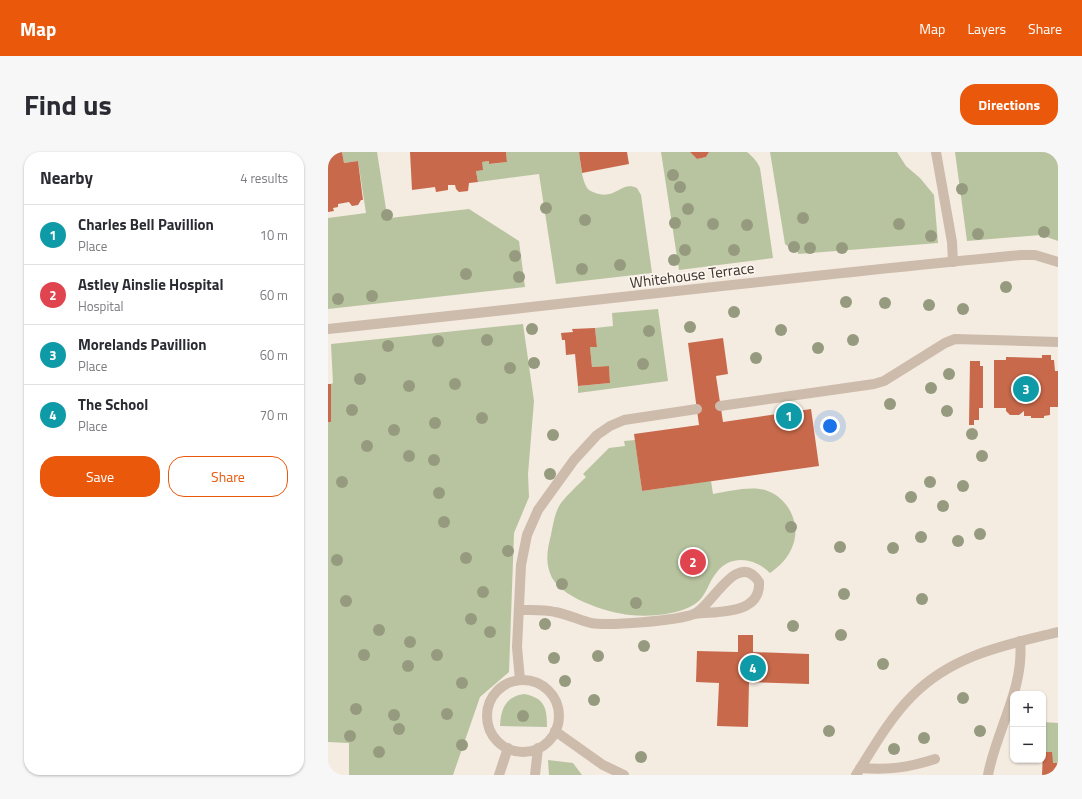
<!DOCTYPE html>
<html lang="en">
<head>
<meta charset="utf-8">
<style>
	:root { --surface:#fff; --page:#f7f7f7; --text:#2b2b33; --muted:#7c7c81; --line:#e1e1e2; --accent:#ea580c }
	body { margin:0; font-family:"Titillium Web",sans-serif; background:var(--page); color:var(--text) }
	.controls { position:absolute; right:12px; bottom:12px; display:grid; overflow:hidden; border-radius:8px; box-shadow:0 1px 3px #0004 }
	.controls button { width:36px; height:36px; display:grid; place-items:center; padding:0; border:0; border-bottom:1px solid var(--line); background:var(--surface); color:var(--text); font:20px sans-serif }
	.you { position:absolute; left:502px; top:274px; width:14px; height:14px; margin:-10px; border:3px solid #fff; border-radius:50%; background:#1a73e8; box-shadow:0 0 0 6px #1a73e833 }
	.badge { display:grid; place-items:center; width:26px; height:26px; border-radius:50%; background:var(--accent); color:#fff; font-size:13px; font-weight:700 }
	.pin { position:absolute; translate:-50% -50%; border:2px solid #fff; box-shadow:0 1px 4px #0006 }
	.list { margin:0; padding:0; list-style:none }
	h2 { display:flex; justify-content:space-between; align-items:center; height:52px; margin:0; padding:0 16px; font-size:17px }
	h2 small { font-size:13px; font-weight:400; color:var(--muted) }
	.list li { display:grid; grid-template-columns:26px 1fr auto; gap:12px; align-items:center; box-sizing:border-box; height:60px; padding:0 16px; border-top:1px solid var(--line) }
	.list b { display:block; font-size:15px; white-space:nowrap }
	.list p { margin:0; font-size:13px; white-space:nowrap; color:var(--muted) }
	.list em { font-size:13px; font-style:normal; color:var(--muted) }
	.actions { display:flex; gap:8px; padding:12px 16px }
	.actions a { flex:1; padding:9px 0; border:1px solid var(--accent); border-radius:16px; text-align:center; font-size:14px; color:var(--accent) }
	.actions .main { background:var(--accent); color:#fff }
	.map { position:relative; flex:none; width:730px; height:623px; overflow:hidden; border-radius:16px }
	header { display:flex; align-items:center; gap:24px; box-sizing:border-box; height:56px; padding:0 20px; background:var(--accent); color:#fff }
	header strong { font-size:19px }
	nav { display:flex; gap:22px; margin-inline-start:auto; font-size:14px }
	.intro { display:flex; align-items:center; justify-content:space-between; box-sizing:border-box; height:96px; padding:0 24px }
	h1 { margin:0; font-size:28px }
	.button { padding:10px 18px; border-radius:16px; background:var(--accent); color:#fff; font-size:14px; font-weight:700 }
	main { display:flex; gap:24px; padding:0 24px }
	aside { flex:1; background:var(--surface); border-radius:16px; box-shadow:0 1px 3px #0004 }
	.map>svg:first-child { display:block }
	.green { fill:#b8c4a0 }
	.building { fill:#c8694b }
	.lines { fill:none; stroke-linecap:round; stroke-linejoin:round }
	.service { stroke:#cdbbac; stroke-width:10 }
	.minor { stroke:#cdbbac; stroke-width:10 }
	.tree { fill:#969b7f }
	.labels { text-anchor:middle; dominant-baseline:central; stroke-width:3.5; stroke-linejoin:round; paint-order:stroke }
	.street-label { font-size:15px; fill:#3b302b; stroke:#fbf5ee }
</style>
</head>
<body>
<header>
<strong>Map</strong>
<nav><a>Map</a><a>Layers</a><a>Share</a></nav>
</header>
<div class="intro"><h1>Find us</h1><a class="button">Directions</a></div>
<main>
<aside>
<h2>Nearby<small>4 results</small></h2>
<ul class="list">
<li><span class="badge" style="background:#0f9aa8">1</span><div><b>Charles Bell Pavillion</b><p>Place</p></div><em>10 m</em></li>
<li><span class="badge" style="background:#e0444e">2</span><div><b>Astley Ainslie Hospital</b><p>Hospital</p></div><em>60 m</em></li>
<li><span class="badge" style="background:#0f9aa8">3</span><div><b>Morelands Pavillion</b><p>Place</p></div><em>60 m</em></li>
<li><span class="badge" style="background:#0f9aa8">4</span><div><b>The School</b><p>Place</p></div><em>70 m</em></li>
</ul>
<div class="actions"><a class="main">Save</a><a>Share</a></div>
</aside>
<div class="map">
<svg width="730" height="623" viewBox="0 0 730 623">
	<rect width="100%" height="100%" fill="#f4ebe1"/>
	<path class="green" d="M14,0H49L59,63L62,66L141,57L191,89L197,135L0,157V66L38,61L30,9L16,11Z
		M178,0H251C253,10 253,25 258,34C259,37 262,39 265,40C287,50 293,28 309,36L313,43L324,121L228,132L211,22L150,30L148,19L154,10L161,9L162,12L179,10Z
		M333,0H362L369,7L378,5L381,0H419C425,5 429,9 432,16L445,106L351,118Z
		M442,0H569L578,14L592,26L606,43L610,91L470,102V99L462,96L457,92Z
		M627,0H730V89L713,83L639,89Z
		M330,157L340,229L250,241V234L282,231L281,214L264,215L262,195H269L267,176L285,174L284,161Z
		M195,172L206,249L200,322L201,345L186,381L181,520L152,545L125,623H21V591L0,590V270H3V232L5,231L3,192Z
		M307,288L314,339L383,329L385,342C402,339 421,334 437,338C460,345 473,371 465,393C461,405 452,414 442,421C427,406 403,402 389,420C380,430 379,444 367,452C350,463 322,465 302,463C280,461 229,445 222,421C217,408 220,395 223,383C225,373 227,359 233,351C240,342 250,333 258,325L255,322L281,296L297,294L296,289Z
		M196,542C217,546 219,556 219,575L172,574C173,557 177,545 196,542Z
		M715,570L730,571V611H725L715,600Z
		M220,608L245,611L254,623H221Z"/>
	<path class="building" d="M0,0H14L16,11L30,9L35,48H33L30,53L24,54L21,50L10,52V55L5,56L6,59L0,60Z
		M82,0H178L179,10L161,12V9L154,10L155,18L148,19L150,30L141,31L140,39L131,40L128,37L127,33H120V38L108,40L107,35L84,38Z
		M251,0H299L301,12L254,21Z
		M362,0H381L378,5L369,7Z
		M267,176L269,195H262L264,215L281,214L282,231L250,234L247,202L238,203L237,188H234L233,181L245,180L244,177Z
		M395,186L400,222L388,224L395,270L483,257L491,314L314,339L306,282L371,273L360,191Z
		M714,203H723V208H726L727,219H730V255H722V263L716,264V266H703V264H696V259L691,263H682L678,259V256H666V208H678V205L714,206Z
		M642,209H652V214H655V256H651V268H646V273H641Z
		M0,232H3V270H0Z
		M410,483H425V500L481,502V532L421,530L420,575L389,574L391,531L368,530L369,499L410,500Z
		M715,600H724L725,611H730V623H714Z"/>
	<g class="lines">
		<path class="service" d="M608,0L624,90L625,110
			M392,254L546,232L556,229L617,191L627,187L730,190
			M191,458C203,458 215,457 227,460C239,462 251,468 263,471C281,474 348,469 366,462C384,455 409,397 431,430C433,463 390,459 367,462
			M192,528L189,495L193,413L199,383L210,358L246,308L269,283L282,274L296,268L369,257
			M159 564a36 36 0 1 1 72 0a36 36 0 1 1-72 0Z
			M227,579L275,613L296,623
			M532,616C561,618 579,616 607,607
			M171,623L180,596
			M207,623L210,596
			M528,623C545,596 562,566 584,544C624,503 677,493 730,480
			M660,623C668,579 697,535 692,489"/>
		<path class="minor" d="M0,177C231,153 461,125 693,103H707L730,110"/>
	</g>
	<g class="tree">
		<circle cx="345" cy="23" r="6"/>
		<circle cx="352" cy="35" r="6"/>
		<circle cx="634" cy="37" r="6"/>
		<circle cx="218" cy="56" r="6"/>
		<circle cx="360" cy="57" r="6"/>
		<circle cx="59" cy="63" r="6"/>
		<circle cx="475" cy="66" r="6"/>
		<circle cx="257" cy="68" r="6"/>
		<circle cx="347" cy="71" r="6"/>
		<circle cx="385" cy="72" r="6"/>
		<circle cx="571" cy="72" r="6"/>
		<circle cx="419" cy="73" r="6"/>
		<circle cx="716" cy="80" r="6"/>
		<circle cx="650" cy="82" r="6"/>
		<circle cx="603" cy="84" r="6"/>
		<circle cx="466" cy="95" r="6"/>
		<circle cx="482" cy="96" r="6"/>
		<circle cx="514" cy="96" r="6"/>
		<circle cx="357" cy="98" r="6"/>
		<circle cx="406" cy="98" r="6"/>
		<circle cx="187" cy="104" r="6"/>
		<circle cx="346" cy="108" r="6"/>
		<circle cx="292" cy="113" r="6"/>
		<circle cx="254" cy="117" r="6"/>
		<circle cx="138" cy="122" r="6"/>
		<circle cx="191" cy="125" r="6"/>
		<circle cx="678" cy="135" r="6"/>
		<circle cx="44" cy="144" r="6"/>
		<circle cx="10" cy="147" r="6"/>
		<circle cx="518" cy="150" r="6"/>
		<circle cx="557" cy="151" r="6"/>
		<circle cx="601" cy="153" r="6"/>
		<circle cx="635" cy="157" r="6"/>
		<circle cx="406" cy="160" r="6"/>
		<circle cx="362" cy="175" r="6"/>
		<circle cx="204" cy="177" r="6"/>
		<circle cx="453" cy="178" r="6"/>
		<circle cx="321" cy="179" r="6"/>
		<circle cx="159" cy="188" r="6"/>
		<circle cx="525" cy="188" r="6"/>
		<circle cx="110" cy="189" r="6"/>
		<circle cx="60" cy="194" r="6"/>
		<circle cx="490" cy="196" r="6"/>
		<circle cx="428" cy="206" r="6"/>
		<circle cx="206" cy="211" r="6"/>
		<circle cx="315" cy="212" r="6"/>
		<circle cx="182" cy="216" r="6"/>
		<circle cx="621" cy="222" r="6"/>
		<circle cx="32" cy="227" r="6"/>
		<circle cx="127" cy="232" r="6"/>
		<circle cx="81" cy="234" r="6"/>
		<circle cx="603" cy="236" r="6"/>
		<circle cx="562" cy="252" r="6"/>
		<circle cx="24" cy="258" r="6"/>
		<circle cx="619" cy="259" r="6"/>
		<circle cx="154" cy="266" r="6"/>
		<circle cx="107" cy="271" r="6"/>
		<circle cx="66" cy="278" r="6"/>
		<circle cx="644" cy="282" r="6"/>
		<circle cx="225" cy="283" r="6"/>
		<circle cx="39" cy="294" r="6"/>
		<circle cx="81" cy="304" r="6"/>
		<circle cx="654" cy="304" r="6"/>
		<circle cx="106" cy="308" r="6"/>
		<circle cx="222" cy="322" r="6"/>
		<circle cx="14" cy="330" r="6"/>
		<circle cx="602" cy="330" r="6"/>
		<circle cx="635" cy="334" r="6"/>
		<circle cx="111" cy="341" r="6"/>
		<circle cx="583" cy="345" r="6"/>
		<circle cx="615" cy="354" r="6"/>
		<circle cx="116" cy="370" r="6"/>
		<circle cx="463" cy="375" r="6"/>
		<circle cx="652" cy="382" r="6"/>
		<circle cx="593" cy="385" r="6"/>
		<circle cx="630" cy="389" r="6"/>
		<circle cx="512" cy="395" r="6"/>
		<circle cx="565" cy="396" r="6"/>
		<circle cx="180" cy="399" r="6"/>
		<circle cx="138" cy="406" r="6"/>
		<circle cx="9" cy="408" r="6"/>
		<circle cx="234" cy="432" r="6"/>
		<circle cx="155" cy="440" r="6"/>
		<circle cx="516" cy="442" r="6"/>
		<circle cx="594" cy="447" r="6"/>
		<circle cx="18" cy="449" r="6"/>
		<circle cx="308" cy="451" r="6"/>
		<circle cx="143" cy="467" r="6"/>
		<circle cx="217" cy="472" r="6"/>
		<circle cx="465" cy="474" r="6"/>
		<circle cx="51" cy="478" r="6"/>
		<circle cx="162" cy="480" r="6"/>
		<circle cx="513" cy="483" r="6"/>
		<circle cx="82" cy="490" r="6"/>
		<circle cx="316" cy="494" r="6"/>
		<circle cx="36" cy="503" r="6"/>
		<circle cx="109" cy="503" r="6"/>
		<circle cx="270" cy="504" r="6"/>
		<circle cx="226" cy="506" r="6"/>
		<circle cx="555" cy="512" r="6"/>
		<circle cx="80" cy="514" r="6"/>
		<circle cx="237" cy="529" r="6"/>
		<circle cx="134" cy="531" r="6"/>
		<circle cx="635" cy="546" r="6"/>
		<circle cx="266" cy="548" r="6"/>
		<circle cx="28" cy="557" r="6"/>
		<circle cx="119" cy="562" r="6"/>
		<circle cx="66" cy="563" r="6"/>
		<circle cx="195" cy="564" r="6"/>
		<circle cx="71" cy="577" r="6"/>
		<circle cx="501" cy="579" r="6"/>
		<circle cx="652" cy="579" r="6"/>
		<circle cx="22" cy="584" r="6"/>
		<circle cx="596" cy="586" r="6"/>
		<circle cx="134" cy="593" r="6"/>
		<circle cx="566" cy="597" r="6"/>
		<circle cx="51" cy="600" r="6"/>
		<circle cx="313" cy="605" r="6"/>
	</g>
	<g class="labels">
		<g class="street-label">
			<text transform="translate(364 123) rotate(-7)">Whitehouse Terrace</text>
		</g>
	</g>
</svg>
<div class="controls">
<button>+</button>
<button>−</button>
</div>
<div class="you"></div>
<div class="pin badge" style="left:461px;top:264px;background:#0f9aa8">1</div>
<div class="pin badge" style="left:365px;top:410px;background:#e0444e">2</div>
<div class="pin badge" style="left:698px;top:237px;background:#0f9aa8">3</div>
<div class="pin badge" style="left:425px;top:516px;background:#0f9aa8">4</div>
</div>
</main>
</body>
</html>
